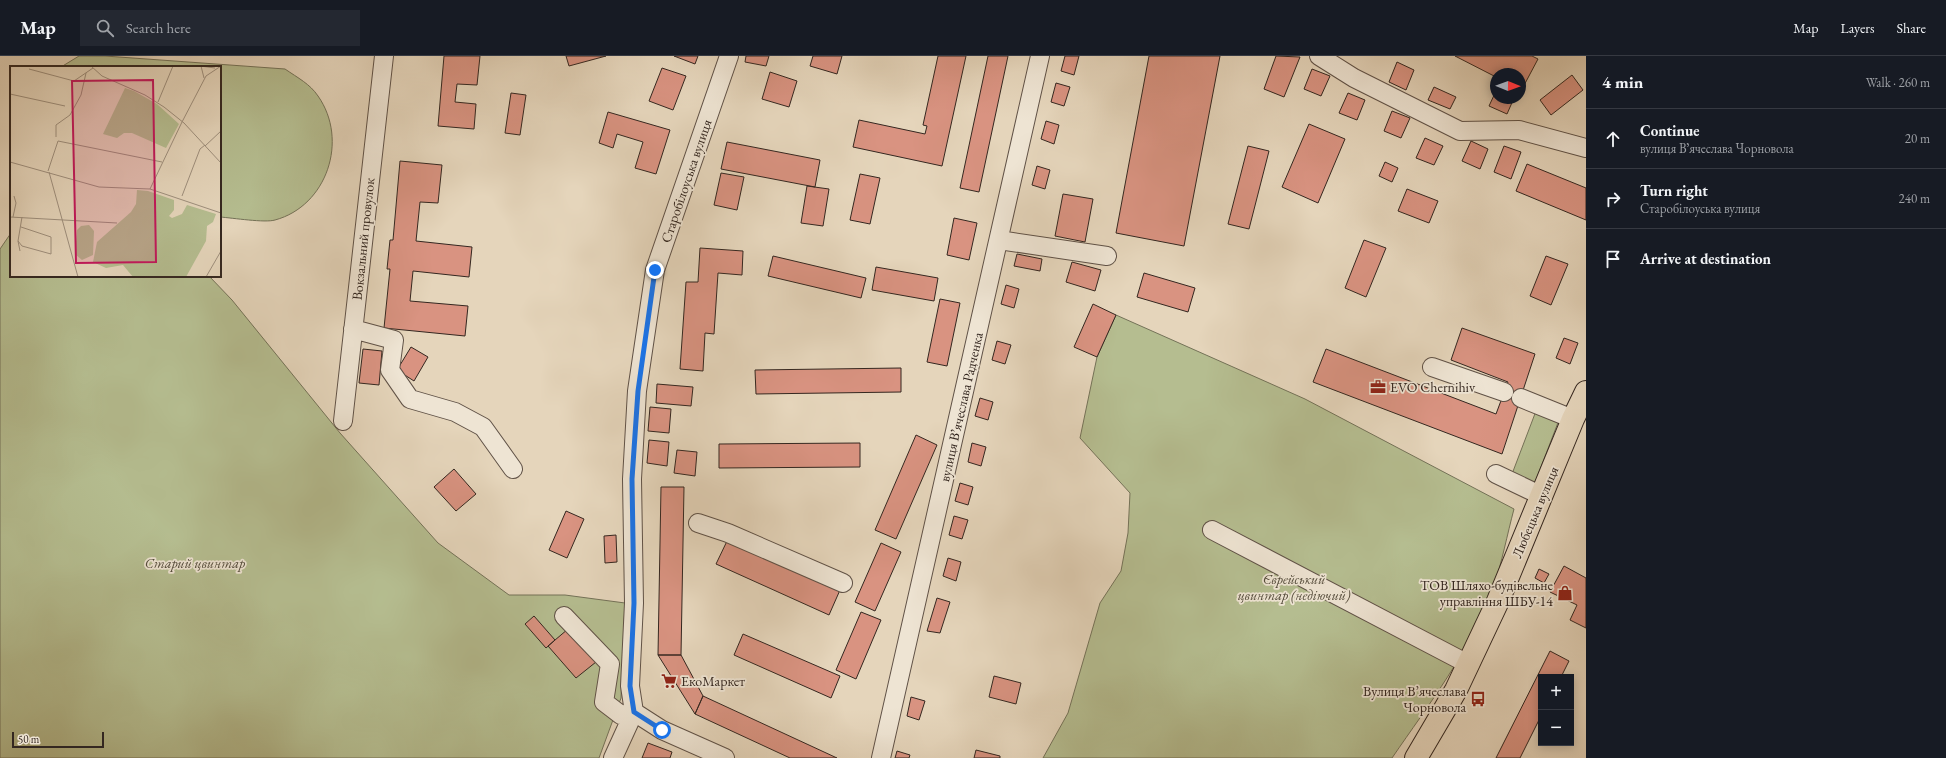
<!DOCTYPE html>
<html lang="en">
<head>
<meta charset="utf-8">
<style>
	:root { --surface:#171b24; --page:#242831; --text:#f1f3f6; --muted:#9ea1a6; --line:#363941 }
	body { margin:0; font-family:"EB Garamond",serif; background:var(--page); color:var(--text) }
	.controls { position:absolute; right:12px; bottom:12px; display:grid; overflow:hidden; border-radius:0px; box-shadow:0 2px 10px #0003 }
	.controls button { width:36px; height:36px; display:grid; place-items:center; padding:0; border:0; border-bottom:1px solid var(--line); background:var(--surface); color:var(--text); font:20px sans-serif }
	.compass { position:absolute; left:1490px; top:12px; width:36px; height:36px; border-radius:50%; background:var(--surface); box-shadow:0 2px 10px #0003; rotate:91deg }
	.scale { position:absolute; left:12px; bottom:10px; width:92px; box-sizing:border-box; padding-left:4px; border:2px solid #342720; border-top:0; font-size:11px; line-height:14px; white-space:nowrap; color:#342720; -webkit-text-stroke:3px #eee4d3; paint-order:stroke }
	.stop { position:absolute; width:12px; height:12px; margin:-9px; border:3px solid #1a73e8; border-radius:50%; background:#fff }
	.stop.end { background:#1a73e8; border-color:#fff; box-shadow:0 1px 4px #0008 }
	.list { margin:0; padding:0; list-style:none }
	h2 { display:flex; justify-content:space-between; align-items:center; height:52px; margin:0; padding:0 16px; font-size:17px }
	h2 small { font-size:13px; font-weight:400; color:var(--muted) }
	.list li { display:grid; grid-template-columns:26px 1fr auto; gap:12px; align-items:center; box-sizing:border-box; height:60px; padding:0 16px; border-top:1px solid var(--line) }
	.list b { display:block; font-size:15px; white-space:nowrap }
	.list p { margin:0; font-size:13px; white-space:nowrap; color:var(--muted) }
	.list em { font-size:13px; font-style:normal; color:var(--muted) }
	.icon { flex:none; width:22px; height:22px; fill:none; stroke:currentColor; stroke-width:2; stroke-linecap:round; stroke-linejoin:round }
	.map { position:relative; flex:none; width:1586px; height:702px; overflow:hidden }
	header { display:flex; align-items:center; gap:24px; box-sizing:border-box; height:56px; padding:0 20px; background:var(--surface); border-bottom:1px solid var(--line) }
	header strong { font-size:19px }
	nav { display:flex; gap:22px; margin-inline-start:auto; font-size:14px }
	.search { width:280px; height:36px; background:var(--page); display:flex; align-items:center; gap:10px; box-sizing:border-box; padding:0 14px; border-radius:0px; color:var(--muted); font-size:15px }
	main { display:flex }
	aside { flex:1; background:var(--surface) }
	.map>svg:first-child { display:block }
	.green { fill:#b5bd90; stroke:#747258 }
	.building { fill:#d99381; stroke:#342720 }
	.lines { fill:none; stroke-linecap:round; stroke-linejoin:round }
	.minor-casing { stroke:#605247; stroke-width:20 }
	.major-casing { stroke:#342720; stroke-width:24 }
	.minor { stroke:#eee4d3; stroke-width:18 }
	.major { stroke:#e5d5bb; stroke-width:22 }
	.route { stroke:#1a73e8; stroke-width:5 }
	.labels { text-anchor:middle; dominant-baseline:central; stroke-width:3.5; stroke-linejoin:round; paint-order:stroke }
	.street-label { font-size:14px; fill:#342720; stroke:#eee4d3 }
	.poi-label { font-size:14px; fill:#342720; stroke:#eee4d3; text-anchor:start }
	.park-label { font-size:14px; font-style:italic; fill:#544c3c; stroke:#eee4d3 }
	.inset-road { fill:none; stroke:#9e8f7d; stroke-width:1 }
	.view { fill:#c2185b; fill-opacity:0.15; stroke:#c2185b; stroke-width:2 }
	.inset-edge { fill:none; stroke:#342720; stroke-width:2 }
</style>
</head>
<body>
<header>
<strong>Map</strong>
<div class="search"><svg class="icon" aria-label="search" viewBox="0 0 24 24"><circle cx="10" cy="10" r="6"/><path d="M15 15l6 6"/></svg>Search here</div>
<nav><a>Map</a><a>Layers</a><a>Share</a></nav>
</header>
<main>
<div class="map">
<svg width="1586" height="702" viewBox="0 0 1586 702">
	<rect width="100%" height="100%" fill="#e5d5bb"/>
	<filter id="stains"><feTurbulence type="fractalNoise" baseFrequency=".005" numOctaves="4"/><feColorMatrix values="0 0 0 0 .2 0 0 0 0 .09 0 0 0 0 .02 0 0 0 .5 -.17"/></filter>
	<radialGradient id="worn" r=".72"><stop offset=".6" stop-color="#630" stop-opacity="0"/><stop offset="1" stop-color="#630" stop-opacity=".3"/></radialGradient>
	<path class="green" d="M79,0H105L285,13C298,22 310,28 318,40C349,84 327,150 275,164C265,167 233,162 220,161V11H61Z
		M11,177V220H209L232,244L340,377L438,487L509,539H565L625,547L621,642L599,702H0V193Z
		M1116,259L1305,343L1514,453C1507,479 1502,507 1493,532C1471,594 1429,648 1392,702H1043L1068,657L1100,547L1121,515L1128,477L1130,437L1080,382L1097,301Z
		M1536,355L1559,364L1534,429L1512,418Z"/>
	<path class="building" d="M444,0H480L477,29L457,28L455,46L476,48L474,73L438,70Z
		M566,0H606L569,10Z
		M674,0H698L695,8Z
		M746,0H769L766,10L745,6Z
		M813,0H842L837,18L810,10Z
		M938,0H966L942,110L853,91L859,64L925,78L927,70L923,69Z
		M988,0H1008L979,136L960,132Z
		M1065,0H1079L1074,19L1061,15Z
		M1149,0H1220L1184,190L1116,177Z
		M1276,0L1300,1L1284,41L1264,33Z
		M1455,0H1532L1538,3L1521,35L1520,18H1496V21Z
		M1397,6L1414,14L1406,34L1389,26Z
		M662,12L686,20L673,54L649,45Z
		M1312,13L1330,20L1321,40L1304,33Z
		M770,16L797,25L789,51L762,43Z
		M1572,19L1583,34L1551,59L1540,44Z
		M1056,27L1070,31L1064,50L1051,46Z
		M1434,31L1456,41L1450,53L1428,44Z
		M1496,35V42H1514L1507,58L1489,50Z
		M511,37L526,39L520,79L505,77Z
		M1348,37L1365,44L1357,64L1339,57Z
		M1392,55L1410,62L1401,82L1384,75Z
		M608,56L670,74L656,118L635,112L643,86L617,78L613,92L599,87Z
		M1046,65L1059,69L1054,88L1041,83Z
		M1309,68L1345,83L1318,147L1282,131Z
		M1425,82L1443,90L1434,109L1416,102Z
		M1471,85L1488,93L1480,113L1462,105Z
		M727,86L820,104L815,131L721,113Z
		M1248,90L1269,95L1249,173L1228,168Z
		M1504,90L1521,96L1511,123L1494,116Z
		M400,105L442,109L438,147L420,146L416,185L472,191L469,221L413,215L410,245L468,250L465,280L384,272L390,213H387L390,184H393Z
		M1385,106L1398,112L1392,126L1379,120Z
		M1527,108L1586,132V164L1516,135Z
		M1037,110L1050,114L1045,133L1032,129Z
		M721,117L744,121L737,154L714,149Z
		M860,118L880,122L870,168L850,164Z
		M807,130L829,133L823,170L801,167Z
		M1407,133L1438,145L1429,167L1398,155Z
		M1063,138L1093,143L1085,186L1055,180Z
		M954,162L977,167L969,204L947,199Z
		M1364,184L1386,192L1366,241L1345,232Z
		M700,192L743,195L742,219L718,217L714,278L705,277L703,315L680,313L686,226H698Z
		M1017,198L1042,203L1040,215L1014,210Z
		M773,200L866,222L861,242L768,220Z
		M1546,200L1568,208L1551,249L1530,240Z
		M1072,206L1101,214L1095,235L1066,226Z
		M876,211L938,222L934,245L872,234Z
		M1144,217L1195,232L1188,256L1137,241Z
		M1006,229L1019,233L1014,252L1001,248Z
		M940,243L960,247L947,310L927,306Z
		M1093,248L1116,259L1097,301L1074,291Z
		M1462,272L1535,298L1502,398L1313,326L1326,293L1496,358L1508,326L1451,304Z
		M1564,282L1578,287L1570,308L1556,302Z
		M997,285L1011,289L1005,308L992,304Z
		M411,291L428,301L414,325L397,314Z
		M363,293L382,295L379,329L359,327Z
		M901,312V336L756,338L755,314Z
		M657,328L693,331L691,350L656,347Z
		M980,342L993,346L988,364L975,360Z
		M650,351L671,353L669,377L648,375Z
		M916,379L937,389L896,483L875,474Z
		M649,384L669,386L667,410L647,407Z
		M860,387V411L719,412V388Z
		M972,387L986,391L981,410L968,406Z
		M677,394L697,396L695,420L674,417Z
		M454,413L476,438L456,455L434,431Z
		M960,427L973,431L968,449L955,445Z
		M661,431H684L681,599H658Z
		M566,455L584,463L567,502L549,494Z
		M954,460L968,464L962,483L949,479Z
		M616,479L617,506L605,507L604,480Z
		M728,483L840,534L829,559L716,508Z
		M881,487L901,496L875,555L855,546Z
		M948,502L961,506L956,525L943,520Z
		M1564,510L1586,522V572L1570,564L1577,549L1550,536Z
		M1539,513L1549,518L1544,527L1535,522Z
		M937,542L950,546L940,577L927,575Z
		M861,556L881,564L856,623L836,614Z
		M534,560L555,584L546,592L525,568Z
		M568,573L596,606L576,622L548,590Z
		M743,578L840,620L831,642L734,599Z
		M1550,595L1569,605L1561,621H1541V660L1520,702H1496Z
		M658,599H681L703,640L695,658Z
		M994,620L1021,627L1016,648L989,641Z
		M703,640L837,702H790L695,658Z
		M911,641L925,645L919,664L907,660Z
		M648,687L672,696L670,702H642Z
		M976,694L1000,700V702H974Z
		M897,695L910,699L909,702H895Z"/>
	<g class="lines">
		<defs>
			<path id="minor" d="M1319,0L1354,22L1460,75L1519,74L1586,92
				M999,184L1107,200
				M353,273L394,284L390,314L410,343L455,356L483,371L513,413
				M1432,311L1504,336
				M1521,342L1573,363
				M343,365L384,0
				M1496,418L1542,440
				M698,467L728,477L843,527
				M1212,474L1468,608
				M564,560L610,608L604,646L621,659L634,656
				M634,656L662,674L725,702
				M613,702L634,656L630,630L634,547L632,423L637,335L655,214L729,0
				M881,702L1040,0"/>
			<path id="major" d="M1416,702L1456,634L1498,545L1573,363L1586,336"/>
		</defs>
		<use href="#minor" class="minor-casing"/>
		<use href="#major" class="major-casing"/>
		<use href="#minor" class="minor"/>
		<use href="#major" class="major"/>
	</g>
	<g class="lines">
		<path class="route" d="M655,214L638,335L632,423L634,547L630,630L634,656L662,674"/>
	</g>
	<defs>
		<symbol id="office-bare" viewBox="-9 -9 18 18"><path d="M-6-3h4V-5.5h4V-3h4V5H-6ZM-1-4.5V-3h2v-1.5ZM-6 0V1H6V0Z" fill="#8f2418" stroke="#eee4d3" stroke-width="2.5" paint-order="stroke"/></symbol>
		<symbol id="shop-bare" viewBox="-9 -9 18 18"><path d="M-5-2.5h2.3a2.7 3.5 0 0 1 5.4 0H5L5.5 6h-11ZM-1.5-2.5h3a1.5 2.3 0 0 0-3 0Z" fill="#8f2418" stroke="#eee4d3" stroke-width="2.5" paint-order="stroke"/></symbol>
		<symbol id="supermarket-bare" viewBox="-9 -9 18 18"><path d="M-6-5.5h2.5l.6 2H6L4.5 2H-2.5L-4.4-4H-6ZM-1.5 3.2a1.3 1.3 0 1 0 .1 0ZM3 3.2a1.3 1.3 0 1 0 .1 0Z" fill="#8f2418" stroke="#eee4d3" stroke-width="2.5" paint-order="stroke"/></symbol>
		<symbol id="bus-bare" viewBox="-9 -9 18 18"><path d="M-5-6H5V4H4V6H2V4H-2V6H-4V4H-5ZM-3.5-4V0h7V-4ZM-3.5 1.2v1.5H-2V1.2ZM2 1.2v1.5H3.5V1.2Z" fill="#8f2418" stroke="#eee4d3" stroke-width="2.5" paint-order="stroke"/></symbol>
	</defs>
	<g fill-rule="evenodd">
		<use href="#office-bare" x="1367" y="320" width="22" height="22"/>
		<use href="#shop-bare" x="1554" y="526" width="22" height="22"/>
		<use href="#supermarket-bare" x="658" y="614" width="22" height="22"/>
		<use href="#bus-bare" x="1467" y="632" width="22" height="22"/>
	</g>
	<g class="labels">
		<g class="street-label">
			<text transform="translate(686 125) rotate(-71)">Старобілоуська вулиця</text>
			<text transform="translate(363 183) rotate(-84)">Вокзальний провулок</text>
			<text transform="translate(961 351) rotate(-77)">вулиця Вʼячеслава Радченка</text>
			<text transform="translate(1535 456) rotate(-67)">Любецька вулиця</text>
		</g>
		<g class="poi-label">
			<text x="1390" y="331">EVO Chernihiv</text>
			<text x="1553" y="529" text-anchor="end">ТОВ Шляхо-будівельне<tspan x="1553" dy="16">управління ШБУ-14</tspan></text>
			<text x="681" y="625">ЕкоМаркет</text>
			<text x="1466" y="635" text-anchor="end">Вулиця В’ячеслава<tspan x="1466" dy="16">Чорновола</tspan></text>
		</g>
		<g class="park-label">
			<text x="195" y="507">Старий цвинтар</text>
			<text x="1294" y="523">Єврейський<tspan x="1294" dy="16">цвинтар (недіючий)</tspan></text>
		</g>
	</g>
	<g transform="translate(10 10)">
		<rect width="211" height="211" fill="#e5d5bb"/>
		<path d="M115,22L124,25L147,38L169,58L156,82L122,67H114L107,72L93,68ZM127,124L138,125L164,134V144L159,150L162,152L172,148L177,139L206,148L203,156L197,160L196,175L176,211H123L113,199L96,202L83,196L87,176L121,146L126,138ZM79,159L84,165L83,189L72,194L65,188L67,164L71,160Z" fill="#b5bd90"/>
		<path class="inset-road" d="M81,0L92,10L135,29L154,41L174,57L211,97M190,0L205,2M191,0L194,12M19,3L64,15L83,2M0,28L55,40M148,36L163,0M172,56L196,10L211,0M46,71V59L60,49L71,29L76,7M195,80L211,65M0,96L89,121L140,123L211,147M38,105L48,75L152,96M39,106L68,211M140,123L172,56M172,130L190,83L195,79M0,151L107,157M3,151L6,137L4,130M8,175L12,180L41,188V171L11,161M10,185L8,175L12,151M196,211L211,185"/>
		<path class="view" d="M143,14L146,196L66,197L62,15Z"/>
		<rect width="211" height="211" class="inset-edge"/>
	</g>
	<rect width="100%" height="100%" filter="url(#stains)"/>
	<rect width="100%" height="100%" fill="url(#worn)"/>
</svg>
<div class="controls">
<button>+</button>
<button>−</button>
</div>
<svg class="compass" viewBox="-18 -18 36 36"><path d="M0-13l5 13h-10z" fill="#e53935"/><path d="M0 13l5-13h-10z" fill="#9ea1a6"/></svg>
<div class="scale">50 m</div>
<div class="stop" style="left:662px;top:674px"></div>
<div class="stop end" style="left:655px;top:214px"></div>
</div>
<aside>
<h2>4 min<small>Walk · 260 m</small></h2>
<ul class="list">
<li><svg class="icon" aria-label="ahead" viewBox="0 0 24 24"><path d="M12 20V5M6 11l6-6 6 6"/></svg><div><b>Continue</b><p>вулиця Вʼячеслава Чорновола</p></div><em>20 m</em></li>
<li><svg class="icon" aria-label="right" viewBox="0 0 24 24"><path d="M7 20v-9h11M14 6l5 5-5 5"/></svg><div><b>Turn right</b><p>Старобілоуська вулиця</p></div><em>240 m</em></li>
<li><svg class="icon" aria-label="arrive" viewBox="0 0 24 24"><path d="M6 21V4h12l-3 4 3 4H6"/></svg><div><b>Arrive at destination</b></div></li>
</ul>
</aside>
</main>
</body>
</html>
